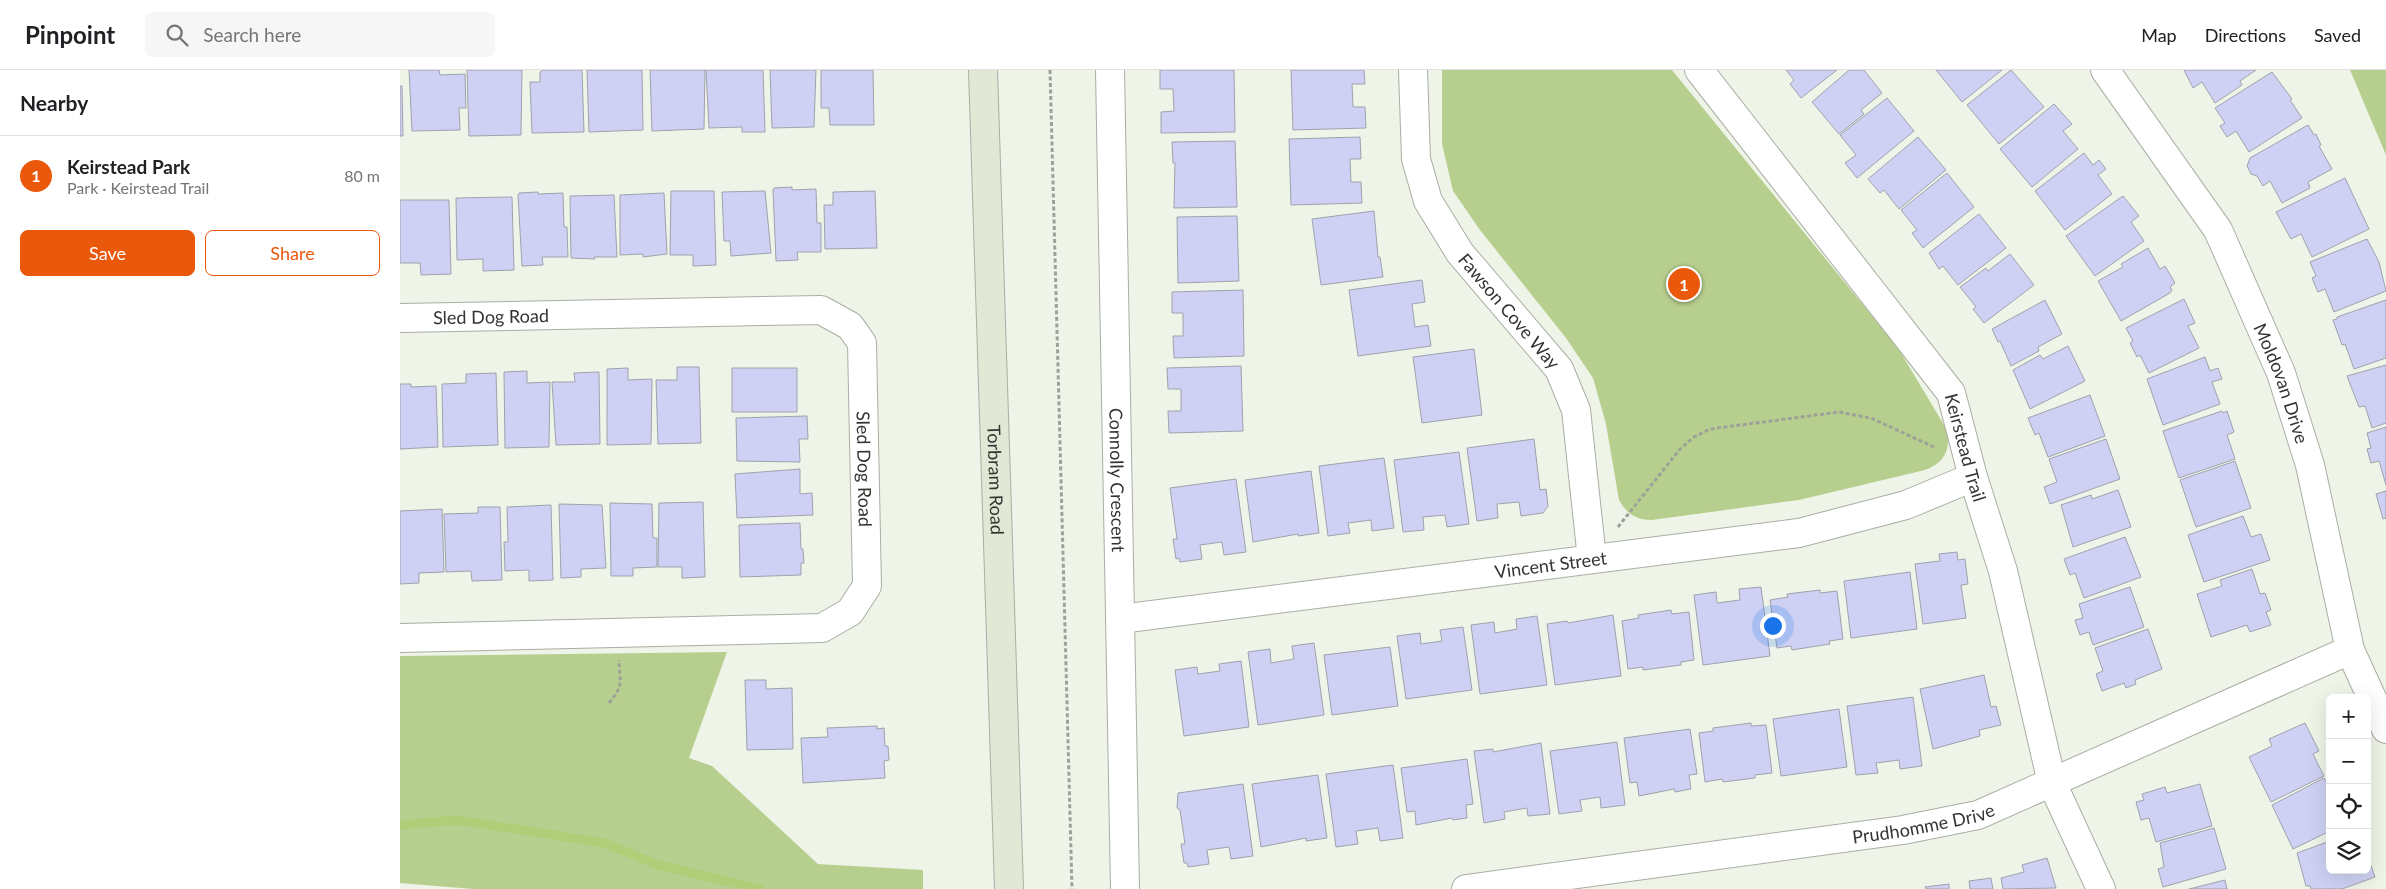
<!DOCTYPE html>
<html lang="en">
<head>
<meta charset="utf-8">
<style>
	:root { --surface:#fff; --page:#f6f6f6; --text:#202124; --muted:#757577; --line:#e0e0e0; --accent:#ea580c }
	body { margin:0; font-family:Lato,sans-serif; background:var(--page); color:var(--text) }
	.controls { position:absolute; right:15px; bottom:15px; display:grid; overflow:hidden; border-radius:8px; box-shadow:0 5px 20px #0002 }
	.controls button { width:45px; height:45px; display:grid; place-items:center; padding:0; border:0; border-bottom:1px solid var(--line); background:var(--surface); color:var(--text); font:25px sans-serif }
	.you { position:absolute; left:1372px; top:555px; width:18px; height:18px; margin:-12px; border:4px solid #fff; border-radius:50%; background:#1a73e8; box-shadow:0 0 0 8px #1a73e833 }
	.badge { display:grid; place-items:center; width:32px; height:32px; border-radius:50%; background:var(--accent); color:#fff; font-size:16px; font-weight:700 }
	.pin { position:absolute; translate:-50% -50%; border:2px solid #fff; box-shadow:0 1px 5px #0006 }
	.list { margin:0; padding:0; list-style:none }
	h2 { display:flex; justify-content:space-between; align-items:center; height:65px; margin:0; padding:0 20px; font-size:21px }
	h2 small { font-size:16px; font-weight:400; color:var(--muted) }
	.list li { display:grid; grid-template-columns:32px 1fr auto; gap:15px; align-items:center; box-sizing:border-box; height:80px; padding:0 20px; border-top:1px solid var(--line) }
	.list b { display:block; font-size:19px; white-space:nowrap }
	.list p { margin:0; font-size:16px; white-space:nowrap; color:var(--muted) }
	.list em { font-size:16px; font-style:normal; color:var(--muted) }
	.actions { display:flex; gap:10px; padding:15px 20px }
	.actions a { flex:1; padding:11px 0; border:1px solid var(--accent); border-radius:8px; text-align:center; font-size:18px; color:var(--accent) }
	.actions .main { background:var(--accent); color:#fff }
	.icon { flex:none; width:28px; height:28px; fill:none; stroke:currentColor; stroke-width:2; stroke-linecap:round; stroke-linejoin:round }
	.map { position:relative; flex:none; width:1986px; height:819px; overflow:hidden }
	header { display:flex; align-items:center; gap:30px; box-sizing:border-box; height:70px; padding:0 25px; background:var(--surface); border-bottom:1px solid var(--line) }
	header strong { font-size:24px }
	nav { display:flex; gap:28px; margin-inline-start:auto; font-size:18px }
	.search { width:350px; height:45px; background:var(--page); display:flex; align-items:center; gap:12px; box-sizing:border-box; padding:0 18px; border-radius:8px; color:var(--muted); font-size:19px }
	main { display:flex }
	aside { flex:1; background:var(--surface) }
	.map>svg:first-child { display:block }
	.park { fill:#b7cf8e }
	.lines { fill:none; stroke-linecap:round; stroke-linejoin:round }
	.stream { stroke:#afce77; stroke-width:9 }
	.building { fill:#ced1f3; stroke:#a0a1ac }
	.minor-casing { stroke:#aaaea3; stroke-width:30 }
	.secondary-casing { stroke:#aaaea3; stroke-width:30 }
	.path { stroke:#9ea198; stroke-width:3; stroke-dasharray:4 2.5; stroke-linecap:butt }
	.minor { stroke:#fff; stroke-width:28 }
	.secondary { stroke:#e1e8d5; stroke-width:28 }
	.labels { text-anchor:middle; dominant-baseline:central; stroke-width:4; stroke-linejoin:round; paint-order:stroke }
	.street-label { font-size:18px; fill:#333530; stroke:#eff4e8 }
</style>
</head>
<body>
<header>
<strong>Pinpoint</strong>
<div class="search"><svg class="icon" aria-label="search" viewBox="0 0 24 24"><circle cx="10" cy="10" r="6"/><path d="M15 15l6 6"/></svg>Search here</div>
<nav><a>Map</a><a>Directions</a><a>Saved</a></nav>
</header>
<main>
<aside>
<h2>Nearby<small></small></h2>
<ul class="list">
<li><span class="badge">1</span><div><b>Keirstead Park</b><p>Park · Keirstead Trail</p></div><em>80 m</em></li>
</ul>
<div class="actions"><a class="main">Save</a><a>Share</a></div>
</aside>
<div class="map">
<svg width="1986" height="819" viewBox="0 0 1986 819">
	<rect width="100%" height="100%" fill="#eff4e8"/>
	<path class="park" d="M1042,0H1272L1498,278L1547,360C1551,380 1544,393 1525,400L1399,430L1252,450C1236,450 1227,444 1219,430L1206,354L1193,308L1166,268L1080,160L1053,121L1042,74Z
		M1950,0H1986V85Z
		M327,582L289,688L312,696L418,794L523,800V819H73L0,813V586Z"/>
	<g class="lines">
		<path class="stream" d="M0,755L57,750L205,773L258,795L360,819"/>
	</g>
	<path class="building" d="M9,0H39L40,5L65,4L66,38H59L60,60L12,61Z
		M67,0H122L121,65L69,66Z
		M143,0H182L184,62L132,63L130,12H140V2Z
		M187,0H242L243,60L189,62Z
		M250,0H305L304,59L252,61Z
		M306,0H363L365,62H342V57L309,58Z
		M370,0H416L414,57L372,58Z
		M421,0H473L474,55H430L429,38H421Z
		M760,0H834L835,62L761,63V42L774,41L773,19H760Z
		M891,0H964L965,14H952L953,37H965L966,58L893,60Z
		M1386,0H1437L1401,28L1390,14L1394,10Z
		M1449,0H1464L1482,23L1461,40L1464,44L1439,64L1412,32Z
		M1536,0H1602L1562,32Z
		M1611,0L1644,37L1599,74L1567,35Z
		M1784,0H1856L1840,11L1842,15L1815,33L1802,12L1793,18Z
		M1872,2L1892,29L1890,30L1902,48L1849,82L1836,61L1827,67L1820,56L1825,53L1815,38Z
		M0,16H2L3,66H0Z
		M1487,28L1514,61L1457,108L1445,93L1456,85L1440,65Z
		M1654,34L1672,54L1663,61L1678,79L1632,117L1600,79Z
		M1908,55L1914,65L1916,64L1921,75L1919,76L1932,99L1908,112L1910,118L1882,133L1870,111L1863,116L1857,106L1851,104L1847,96L1850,88Z
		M960,67L961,89H950L951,112H961L962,133L891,135L889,69Z
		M1518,67L1546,100L1499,139L1484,120L1480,123L1468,109Z
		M835,71L837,137L774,138L775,93H773L772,72Z
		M1684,83L1693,95L1699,90L1706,99L1698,105L1712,124L1665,160L1635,121Z
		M1547,103L1574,137L1523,178L1512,163L1517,160L1501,140Z
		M1945,108L1969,159L1912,187L1901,164L1891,169L1876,142Z
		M392,117V120L416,119L417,153H421V182H397L398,190L376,191L373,120L374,118Z
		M271,121H314L316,195L293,196V185H270Z
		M365,121L371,183L331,186L330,171H324L322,122Z
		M475,121L477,178L425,179L424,135H433V122Z
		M138,122V124L163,123L164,157H167L168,187H142L143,195L122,196L118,125L119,123Z
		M264,123L267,184L243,187V184L220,185V125Z
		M214,125L217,187H194L195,189L171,188L170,126Z
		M1723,126L1739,146L1731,152L1744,171L1695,206L1666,166Z
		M112,127L114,200L83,201V189L57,190L56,128Z
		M0,130H49L51,204L21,205L20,193H0Z
		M974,141L978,187H980L983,207L921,215L912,149Z
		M1579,144L1606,178L1558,215L1543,196L1539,199L1529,183Z
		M837,146L839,211L778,213L777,147Z
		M1967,169L1979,192L1986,221L1934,242L1925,219L1918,222L1912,208L1916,206L1910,192Z
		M1748,178L1760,199L1765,196L1775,213L1770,217L1772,220L1770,223L1721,251L1698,211L1723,197L1721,194Z
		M1610,184L1634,215L1584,253L1573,239L1576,237L1560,217L1586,198L1588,201Z
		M1022,210L1025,232L1012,234L1015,257L1028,255L1031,276L958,286L949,220Z
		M843,220L844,286L774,288L773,266H783V243H772V222Z
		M1784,229L1795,253L1788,256L1799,278L1749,303L1740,285L1737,287L1730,273L1733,271L1726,258Z
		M1645,230L1662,264L1638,277L1639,281L1611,296L1600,271L1598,272L1592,259Z
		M1986,230V288L1954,299L1945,274L1942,275L1933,250L1937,249V247Z
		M1668,276L1685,311L1630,339L1613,300L1640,285L1643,289Z
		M1074,279L1082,345L1022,353L1013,287Z
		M1805,287L1810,301L1818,298L1822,309L1812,312L1820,334L1763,355L1747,309Z
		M1986,295V353L1972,358L1965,336L1959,337L1947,306Z
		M841,296L843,361L769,363L768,341H781V319H768L767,298Z
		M277,297H299L301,373L258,374L256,310H277Z
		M228,298V310L252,309L251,374L207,375V299Z
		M332,298H397V342H332Z
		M127,301V313L150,312L149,377L105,378L104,302Z
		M199,302L200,374L156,375L152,312H175L174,303Z
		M96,303L98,375L43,377L42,314L66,313V304Z
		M0,314H11V317L36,316L38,377L0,379Z
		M1690,325L1705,366L1648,387L1639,363L1635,365L1628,348Z
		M1822,341L1823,343L1827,341L1834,362L1827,365L1835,389L1779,408L1763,361Z
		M407,346L408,369H399L400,392L337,391L336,348Z
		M1986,357V415L1979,391L1971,393L1967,379L1971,378L1967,363Z
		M1134,369L1140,420L1146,419L1148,436L1143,443L1121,446L1119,432L1097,434L1098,448L1077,451L1067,378Z
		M1706,369L1720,409L1650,434L1644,417L1657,412L1649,389Z
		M1059,382L1069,454L1047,457L1045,445L1023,447L1024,460L1003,462L994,390Z
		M984,388L994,458L972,461L971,450L948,453L950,463L928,466L919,396Z
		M1835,391L1851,438L1796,457L1780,410Z
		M400,399V424L412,423L413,445L337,448L335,404Z
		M911,401L919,463L898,466V464L853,472L845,410Z
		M836,409L846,482L824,485L822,472L800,475L802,489L780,492L779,488L776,489L773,469H777L770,418Z
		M1718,420L1731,457L1673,477L1661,435L1691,425L1692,429Z
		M1986,421V448L1983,449L1976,424Z
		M303,432L305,507L282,508V497H258L259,433Z
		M210,433L252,434L253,468H257V497L233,498V506H211Z
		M159,434L202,435L206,498L181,499V507L161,508Z
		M151,435L153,510L129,511V500L105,501L104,472H108L107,437Z
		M78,437H100L102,510L72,511L71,501L46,502L44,444L78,443Z
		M42,439L44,502L19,503V513L0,514V441Z
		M1843,446L1851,467L1861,464L1870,490L1804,512L1788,465Z
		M400,453L401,479H403L404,493H401V505L340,507L339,455Z
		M1725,467L1741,507L1684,528L1675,503L1670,505L1664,489Z
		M1557,482L1558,490L1565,489L1568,514L1561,515L1566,548L1523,554L1515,494L1540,491L1539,484Z
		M1852,499L1860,524L1865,523L1871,540L1866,542L1871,555L1850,562L1847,555L1811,567L1797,524L1822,516L1820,510Z
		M1510,502L1517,559L1451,568L1444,511Z
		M1361,517L1370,586L1303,595L1294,525L1316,522L1317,533L1340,530L1339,519Z
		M1730,517L1744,557L1693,575L1689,562L1680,565L1675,550L1683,548L1679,534Z
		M1420,520V523L1437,521L1443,569L1429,571L1430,574L1392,580L1391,576L1377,578L1370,530L1388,527L1387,524Z
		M1271,540L1272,544L1289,542L1294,590L1281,592V595L1243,600V597L1228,599L1222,551L1239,548L1238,545Z
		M1213,545L1221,606L1155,615L1147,554L1167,551L1168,553Z
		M1137,546L1147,615L1080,624L1071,555L1094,552L1095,563L1117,559L1116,549Z
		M1063,557L1072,620L1006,629L997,566L1020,563L1021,574L1042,571L1040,560Z
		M1748,559L1762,599L1735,610L1736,614L1726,618L1724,613L1702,621L1696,604L1703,601L1695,578Z
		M914,573L924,645L858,655L848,582L870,579L871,593L894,589L892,576Z
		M990,577L998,636L932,645L924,585Z
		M841,591L849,657L784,666L775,600L797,597L798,604L820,601L819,594Z
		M1584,605L1591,637L1596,636L1601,655L1579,660L1580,666L1533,679L1520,619Z
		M345,610H366V619L392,618L393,679L347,680Z
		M1513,627L1522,696L1500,699L1499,690L1476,693L1478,703L1456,705L1447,636Z
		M1439,639L1447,697L1381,706L1373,649Z
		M1351,653V656L1366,655L1372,703L1355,705V708L1323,712L1322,709L1305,712L1299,663L1313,661V658Z
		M1905,653L1919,681L1913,684L1924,706L1871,732L1849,687L1872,676L1869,669Z
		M477,656V659L484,658L485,676H488L489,690L484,691L485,708L403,713L401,668L428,667L427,658Z
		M1290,659L1297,704L1289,705L1291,719L1275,722L1274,719L1239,726L1237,712L1230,713L1224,668Z
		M1217,672L1225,735L1201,738L1200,727L1180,730L1182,741L1159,744L1150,681Z
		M1141,673L1150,744L1128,746L1127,738L1104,742L1105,749L1084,753L1074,681L1093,679V682Z
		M1067,689L1073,734L1066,735L1067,748L1053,750L1052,748L1016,755L1015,741L1007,742L1001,698Z
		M993,695L1003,768L980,771L978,758L956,761L958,774L936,777L926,704Z
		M918,705L927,768L906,771V768L861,777L852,714Z
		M1924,708L1930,719V761L1893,779L1872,735Z
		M843,714L853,786L831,789L829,777L807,780L809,794L788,797L787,793H784L781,774H785L780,740L777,738L778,723Z
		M1800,714L1812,756L1756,772L1749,748L1741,750L1736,732L1744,730L1742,724L1765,717L1767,723Z
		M1814,758L1826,799L1763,817L1758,799L1764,797L1760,773Z
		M1930,771V800H1967V785L1975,807L1942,819H1911L1910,816H1906L1897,783Z
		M1647,788L1656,818L1603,819L1601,808L1624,802L1622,795Z
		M1591,808L1593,819H1570L1569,811Z
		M1825,810L1827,819H1789Z
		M1549,814V819H1526L1525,817Z"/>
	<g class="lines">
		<defs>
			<g id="minor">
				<path id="s1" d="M710,0L725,819"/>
				<path id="s2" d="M1013,0L1016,89L1028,131L1060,183L1159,299L1176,340L1192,489"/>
				<path id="s3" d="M1299,0L1551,323L1573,407L1603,501L1652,713L1701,819"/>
				<path id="s4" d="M1705,0L1818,160L1881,303L1910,395L1950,580L1986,659"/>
				<path id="s5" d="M0,248L421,240L450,256L462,273L467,516L450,542L422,558L0,568"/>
				<path id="s6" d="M720,549L1399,463L1506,435L1573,407"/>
				<path id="s7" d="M1066,819L1503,760L1578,745L1950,580"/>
			</g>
			<g id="secondary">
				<path id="s8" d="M583,0L609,819"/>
			</g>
		</defs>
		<use href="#minor" class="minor-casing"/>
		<use href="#secondary" class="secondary-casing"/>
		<path class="path" d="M650,0L672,819
			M1218,457L1280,379L1294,367L1310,359L1439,342L1471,348L1534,377
			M209,633C225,614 219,612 219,590"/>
		<use href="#minor" class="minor"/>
		<use href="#secondary" class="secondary"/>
	</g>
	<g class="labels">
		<g class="street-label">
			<text stroke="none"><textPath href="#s2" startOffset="270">Fawson Cove Way</textPath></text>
			<text stroke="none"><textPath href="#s5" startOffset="91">Sled Dog Road</textPath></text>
			<text stroke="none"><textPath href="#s4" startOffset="362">Moldovan Drive</textPath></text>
			<text stroke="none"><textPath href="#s3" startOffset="466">Keirstead Trail</textPath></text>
			<text stroke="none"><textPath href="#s5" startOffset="601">Sled Dog Road</textPath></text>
			<text stroke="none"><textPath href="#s1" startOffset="410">Connolly Crescent</textPath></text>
			<text stroke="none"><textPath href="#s8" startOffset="410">Torbram Road</textPath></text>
			<text stroke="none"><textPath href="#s6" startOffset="434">Vincent Street</textPath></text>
			<text stroke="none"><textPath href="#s7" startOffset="462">Prudhomme Drive</textPath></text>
		</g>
	</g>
</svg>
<div class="controls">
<button>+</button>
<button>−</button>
<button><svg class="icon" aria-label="locate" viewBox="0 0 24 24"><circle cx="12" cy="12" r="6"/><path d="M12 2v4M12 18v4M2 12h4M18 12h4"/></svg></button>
<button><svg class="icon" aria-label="layers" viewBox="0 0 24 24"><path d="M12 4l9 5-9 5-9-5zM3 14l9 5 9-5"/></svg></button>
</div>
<div class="you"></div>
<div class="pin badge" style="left:1284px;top:214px">1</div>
</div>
</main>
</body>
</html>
